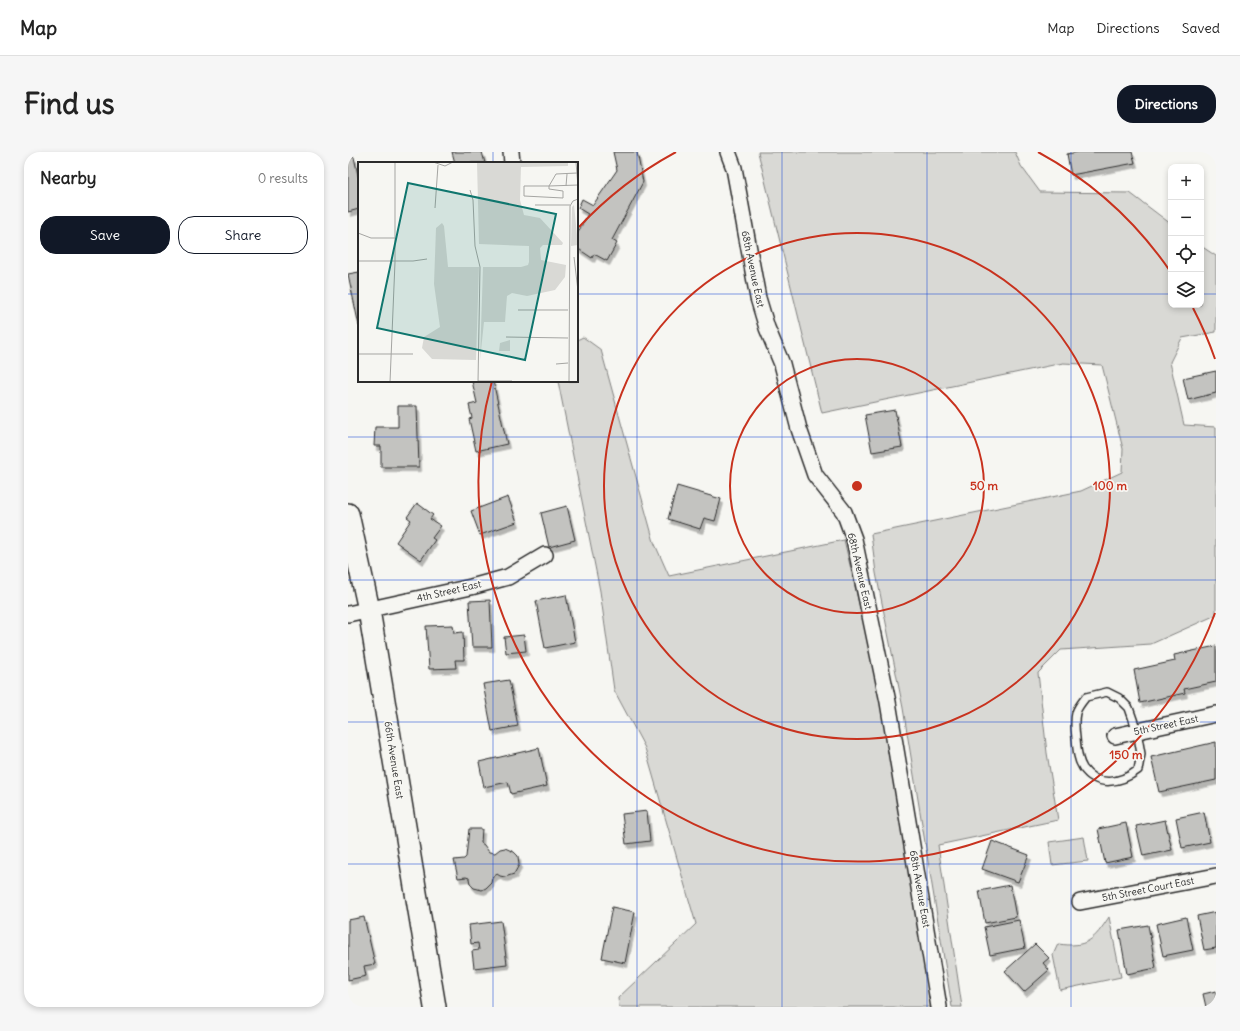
<!DOCTYPE html>
<html lang="en">
<head>
<meta charset="utf-8">
<style>
	:root { --surface:#fff; --page:#f6f6f6; --text:#222; --muted:#767676; --line:#e0e0e0; --accent:#111827 }
	body { margin:0; font-family:Delius,sans-serif; background:var(--page); color:var(--text) }
	.controls { position:absolute; right:12px; top:12px; display:grid; overflow:hidden; border-radius:8px; box-shadow:0 2px 6px #0003 }
	.controls button { width:36px; height:36px; display:grid; place-items:center; padding:0; border:0; border-bottom:1px solid var(--line); background:var(--surface); color:var(--text); font:20px sans-serif }
	.list { margin:0; padding:0; list-style:none }
	h2 { display:flex; justify-content:space-between; align-items:center; height:52px; margin:0; padding:0 16px; font-size:17px }
	h2 small { font-size:13px; font-weight:400; color:var(--muted) }
	.actions { display:flex; gap:8px; padding:12px 16px }
	.actions a { flex:1; padding:9px 0; border:1px solid var(--accent); border-radius:16px; text-align:center; font-size:14px; color:var(--accent) }
	.actions .main { background:var(--accent); color:#fff }
	.icon { flex:none; width:22px; height:22px; fill:none; stroke:currentColor; stroke-width:2; stroke-linecap:round; stroke-linejoin:round }
	.map { position:relative; flex:none; width:868px; height:855px; overflow:hidden; border-radius:16px }
	header { display:flex; align-items:center; gap:24px; box-sizing:border-box; height:56px; padding:0 20px; background:var(--surface); border-bottom:1px solid var(--line) }
	header strong { font-size:19px }
	nav { display:flex; gap:22px; margin-inline-start:auto; font-size:14px }
	.intro { display:flex; align-items:center; justify-content:space-between; box-sizing:border-box; height:96px; padding:0 24px }
	h1 { margin:0; font-size:28px }
	.button { padding:10px 18px; border-radius:16px; background:var(--accent); color:#fff; font-size:14px; font-weight:700 }
	main { display:flex; gap:24px; padding:0 24px }
	aside { flex:1; background:var(--surface); border-radius:16px; box-shadow:0 2px 6px #0003 }
	.map>svg:first-child { display:block }
	.green { fill:#d9d9d5; stroke:#828280 }
	.building { fill:#c3c3c0; stroke:#2b2b2b; filter:url(#shadow) }
	.lines { fill:none; stroke-linecap:round; stroke-linejoin:round }
	.lane-casing { stroke:#2b2b2b; stroke-width:10 }
	.street-casing { stroke:#2b2b2b; stroke-width:18 }
	.secondary-casing { stroke:#2b2b2b; stroke-width:24 }
	.lane { stroke:#f6f6f2; stroke-width:7 }
	.street { stroke:#f6f6f2; stroke-width:15 }
	.secondary { stroke:#f6f6f2; stroke-width:21 }
	.grid { fill:none; stroke:#1d4ed8; stroke-width:1; stroke-opacity:0.55 }
	.ring { fill:none; stroke:#c8321e; stroke-width:2 }
	.labels { text-anchor:middle; dominant-baseline:central; stroke-width:3.5; stroke-linejoin:round; paint-order:stroke }
	.street-label { font-size:10px; fill:#2b2b2b; stroke:#f6f6f2 }
	.inset-road { fill:none; stroke:#a5a5a2; stroke-width:1 }
	.view { fill:#0f766e; fill-opacity:0.15; stroke:#0f766e; stroke-width:2 }
	.inset-edge { fill:none; stroke:#2b2b2b; stroke-width:2 }
	.centre { fill:#c8321e; stroke:#f6f6f2; stroke-width:2 }
	.ring-label { font-size:12px; text-anchor:middle; font-weight:bold; fill:#c8321e; stroke:#f6f6f2; stroke-width:3.5; stroke-linejoin:round; paint-order:stroke }
</style>
</head>
<body>
<header>
<strong>Map</strong>
<nav><a>Map</a><a>Directions</a><a>Saved</a></nav>
</header>
<div class="intro"><h1>Find us</h1><a class="button">Directions</a></div>
<main>
<aside>
<h2>Nearby<small>0 results</small></h2>
<ul class="list">
</ul>
<div class="actions"><a class="main">Save</a><a>Share</a></div>
</aside>
<div class="map">
<svg width="868" height="855" viewBox="0 0 868 855">
	<defs>
		<filter id="shadow"><feDropShadow dx="2.5" dy="4.5" stdDeviation="0" flood-color="#0004"/></filter>
	</defs>
	<rect width="100%" height="100%" fill="#f6f6f2"/>
	<filter id="ink" filterUnits="userSpaceOnUse"><feTurbulence type="fractalNoise" baseFrequency=".025" numOctaves="2"/><feDisplacementMap in="SourceGraphic" scale="8" xChannelSelector="R" yChannelSelector="G"/><feConvolveMatrix kernelMatrix="1 2 1 2 8 2 1 2 1" color-interpolation-filters="sRGB"/></filter>
	<g filter="url(#ink)">
		<path class="green" d="M410,0H667L673,14L692,40L782,41L823,72V153H853V94L868,104V180L834,186L822,210L836,273L868,275V463L803,492L713,498L690,521L699,601L710,668L590,693L614,855H604L555,556L528,421L523,382L733,339L774,320L775,297L754,213L715,211L474,261Z
			M235,185L253,198L306,390L321,424L496,388L534,549L584,855H271L270,846L348,772L297,596L266,538L252,439L210,229H229V188Z
			M736,685L740,709L704,713L701,690Z
			M761,765L773,825L712,838L705,803L710,792C739,796 746,788 761,765Z"/>
		<path class="building" d="M104,0H134L137,11H107Z
			M265,0H289L295,30L264,88L269,91L259,109L246,102L244,106L229,96V82L240,62L230,56L234,47L245,53L269,18Z
			M730,0H784L787,11L723,23L719,2Z
			M6,5L11,28V57L0,60V7Z
			M11,120V174L0,122Z
			M868,219V241L840,248L835,226Z
			M124,229H145L159,292L128,299L121,267L124,266L121,253L129,251Z
			M50,254H69L71,315H33V294H26L27,275H50Z
			M547,258L554,295L524,300L517,263Z
			M329,334L373,347L367,369L356,366L352,377L320,367Z
			M160,345L169,370L132,383L123,359Z
			M69,351L85,363L82,367L93,374L84,386L87,388L73,408L48,390L63,368L59,365Z
			M219,354L227,388L201,395L193,361Z
			M218,443L227,490L197,496L188,449Z
			M142,448L144,495H124L121,449Z
			M105,473L106,481L115,480L116,508H107L108,516L81,517L78,474Z
			M176,483L178,499L158,501L156,485Z
			M868,494V530L836,537L837,541L792,551L786,518L827,509L826,503Z
			M161,528L170,574L144,579L135,532Z
			M868,590V628L811,640L803,605Z
			M191,596L199,634L163,642L160,630L136,635L131,610Z
			M299,659L302,689L278,692L274,662Z
			M856,660L862,690L834,696L828,666Z
			M817,668L824,698L795,704L788,674Z
			M778,671L785,705L757,711L750,677Z
			M121,677H134L133,691L136,693L141,700L147,701L152,697L157,696L166,700L170,704L171,713L166,722L157,725L152,724L149,722L144,726L143,731L138,736L134,738L126,736L122,732L121,726L118,725L110,726L106,708L116,707L118,705Z
			M644,689L681,703L670,730L634,717Z
			M662,733L668,765L637,771L631,739Z
			M264,755L287,760L277,811L254,806Z
			M868,760V796L856,798L849,764Z
			M16,765L27,812L16,814L18,824L0,828V768Z
			M838,765L845,798L815,804L808,772Z
			M671,768L677,796L642,803L636,775Z
			M153,769L159,812L126,816L124,799L131,798L130,791L123,792L121,773Z
			M800,773L808,816L779,822L771,778Z
			M687,792L701,806L695,811L701,818L676,840L657,819Z
			M868,839V855H858L855,842Z"/>
		<g class="lines">
			<defs>
				<path id="lane" d="M759,540L771,546L781,556L789,579L793,602L790,618C773,631 749,636 735,616C729,607 729,596 728,586C727,578 726,569 728,561C729,556 734,550 738,545Z"/>
				<path id="street" d="M163,0L164,11
					M380,0L386,16L410,146L419,176L434,212L451,277L467,323L496,360L506,387L540,550L591,855
					M0,462L123,435L160,425L197,403
					M767,584L868,562
					M732,750L868,724"/>
				<path id="secondary" d="M0,362L21,458L87,855"/>
			</defs>
			<use href="#lane" class="lane-casing"/>
			<use href="#street" class="street-casing"/>
			<use href="#secondary" class="secondary-casing"/>
			<use href="#lane" class="lane"/>
			<use href="#street" class="street"/>
			<use href="#secondary" class="secondary"/>
		</g>
	</g>
	<path class="grid" d="M145,0V11M289,0V855M434,0V855M579,0V855M723,0V855M0,142H11M229,142H823M853,142H868M145,229V855M0,285H868M0,428H868M0,570H868M0,712H868"/>
	<g class="ring">
		<circle cx="509" cy="334" r="127"/>
		<circle cx="509" cy="334" r="253"/>
		<path d="M867 461A380 380 0 0 1 144 229M231 75A380 380 0 0 1 328 0M690 0A380 380 0 0 1 822 119M845 156A380 380 0 0 1 867 207"/>
	</g>
	<g class="labels">
		<g class="street-label">
			<text transform="translate(405 117) rotate(78)">68th Avenue East</text>
			<text transform="translate(512 419) rotate(77)">68th Avenue East</text>
			<text transform="translate(101 439) rotate(-13)">4th Street East</text>
			<text transform="translate(818 573) rotate(-12)">5th Street East</text>
			<text transform="translate(46 608) rotate(81)">66th Avenue East</text>
			<text transform="translate(572 737) rotate(80)">68th Avenue East</text>
			<text transform="translate(800 737) rotate(-11)">5th Street Court East</text>
		</g>
	</g>
	<g transform="translate(10 10)">
		<rect width="220" height="220" fill="#f6f6f2"/>
		<path d="M119,0H210V4L163,5L162,38L166,53L182,56L205,81L204,83H185L182,86L183,98L208,103L207,115L197,128L169,134L154,131L149,134L147,160H126L122,198L125,105H163L170,103L171,100V84L121,82ZM216,43L220,83L213,84L214,45ZM84,61L86,64L90,105H121L118,198L74,197L64,186L66,175L82,165L76,122L78,66ZM152,178V189H141L142,181Z" fill="#d9d9d5"/>
		<path class="inset-road" d="M75,0L87,4L95,0M218,0L220,25M191,24V27L205,29V36L166,34V24H191L198,12L219,11M191,24L220,23M208,24L209,12M112,28L115,38L117,84L122,105L120,220M177,43H212M77,46L80,3M0,71L13,76H37M216,95L220,129M0,99H55L69,97M160,148H210M148,175L210,176M0,192H55M198,202L210,201M120,219H154M32,220L37,100V0M211,220L212,44L215,39L220,37"/>
		<path class="view" d="M50,21L198,52L167,198L19,166Z"/>
		<rect width="220" height="220" class="inset-edge"/>
	</g>
	<circle cx="509" cy="334" r="6" class="centre"/>
	<g class="ring-label">
		<text x="636" y="338">50 m</text>
		<text x="762" y="338">100 m</text>
		<text x="778" y="607">150 m</text>
	</g>
</svg>
<div class="controls">
<button>+</button>
<button>−</button>
<button><svg class="icon" aria-label="locate" viewBox="0 0 24 24"><circle cx="12" cy="12" r="6"/><path d="M12 2v4M12 18v4M2 12h4M18 12h4"/></svg></button>
<button><svg class="icon" aria-label="layers" viewBox="0 0 24 24"><path d="M12 4l9 5-9 5-9-5zM3 14l9 5 9-5"/></svg></button>
</div>
</div>
</main>
</body>
</html>
